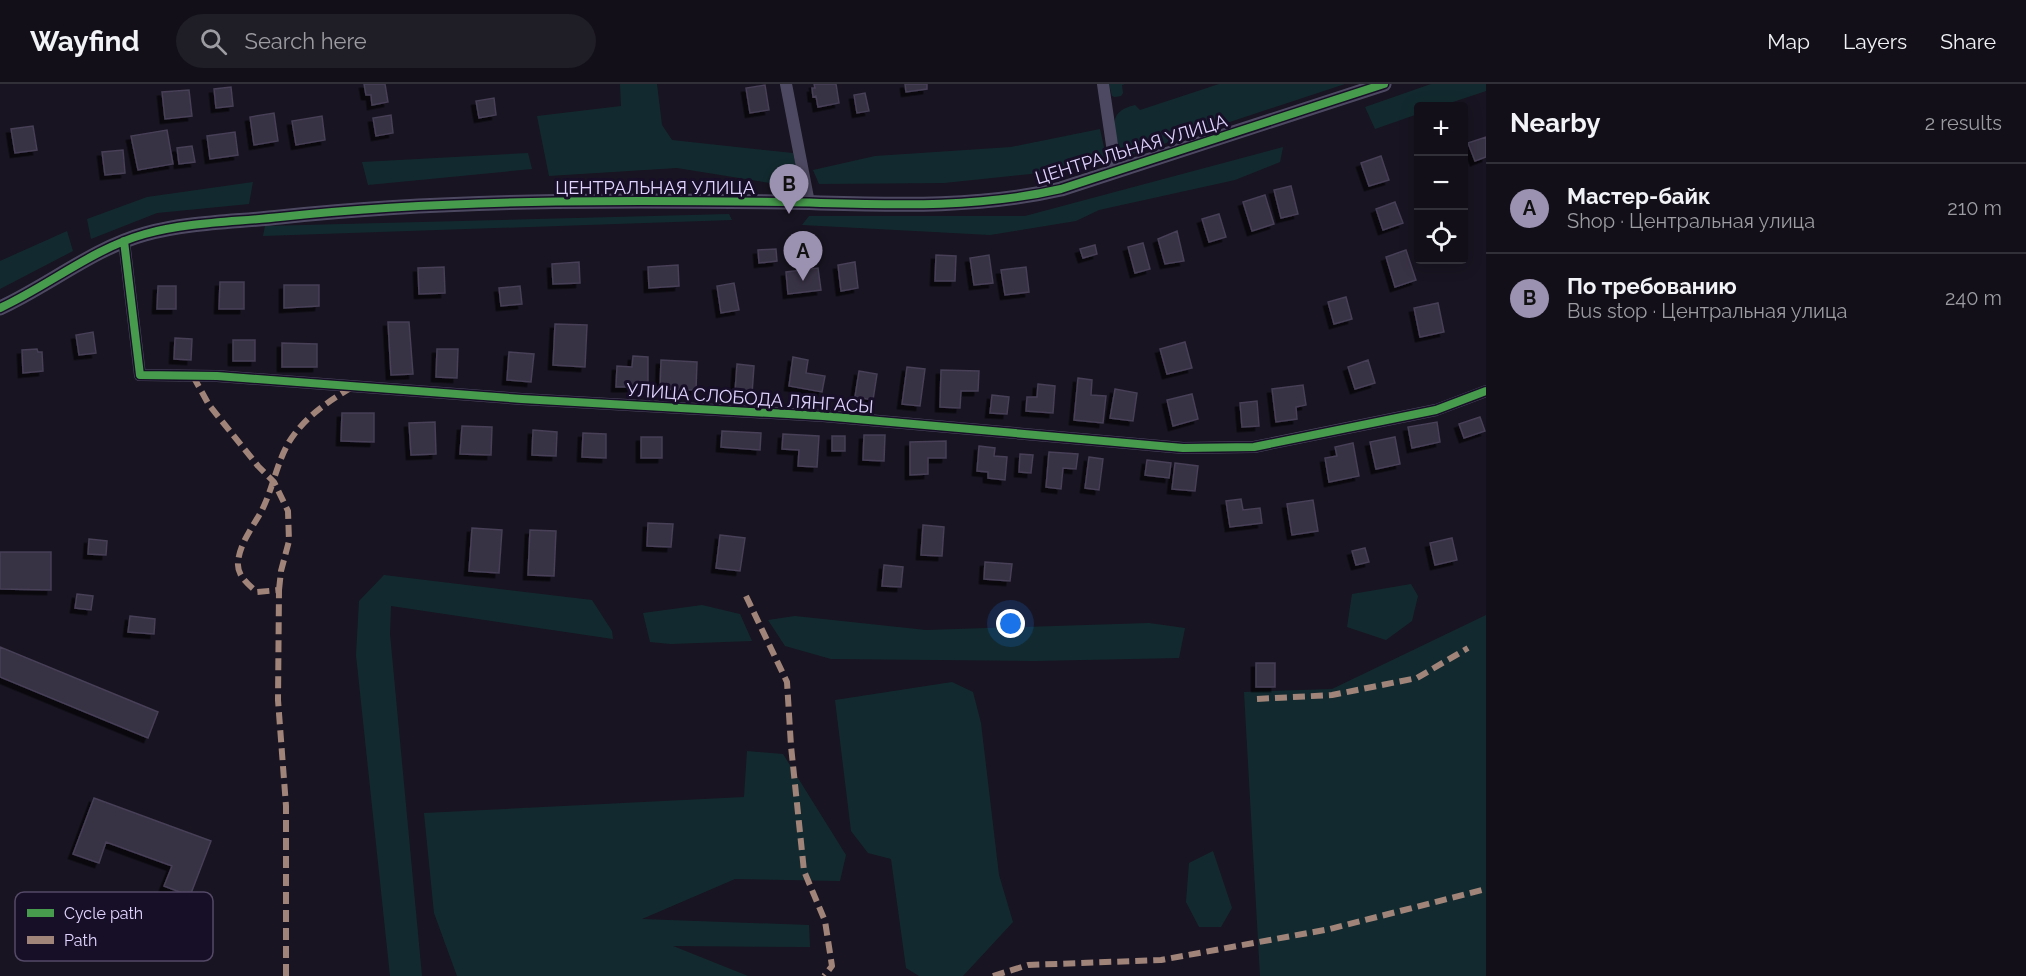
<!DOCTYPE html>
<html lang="en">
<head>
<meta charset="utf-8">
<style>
	:root { --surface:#120f19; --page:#1f1d26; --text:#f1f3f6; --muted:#9c9ca2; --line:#312f38; --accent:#9b91b1 }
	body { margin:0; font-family:Raleway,sans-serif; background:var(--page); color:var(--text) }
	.controls { position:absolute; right:18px; top:18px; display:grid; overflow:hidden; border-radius:6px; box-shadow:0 3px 15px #0003 }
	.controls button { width:54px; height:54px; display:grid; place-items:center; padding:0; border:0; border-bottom:2px solid var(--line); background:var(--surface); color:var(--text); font:30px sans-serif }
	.you { position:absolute; left:1011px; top:540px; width:21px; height:21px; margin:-15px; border:4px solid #fff; border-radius:50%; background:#1a73e8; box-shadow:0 0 0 9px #1a73e833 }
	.badge { display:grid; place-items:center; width:39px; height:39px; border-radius:50%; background:var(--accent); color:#111; font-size:20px; font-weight:700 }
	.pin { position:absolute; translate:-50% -50px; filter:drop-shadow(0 2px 3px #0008) }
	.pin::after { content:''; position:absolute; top:32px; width:21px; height:18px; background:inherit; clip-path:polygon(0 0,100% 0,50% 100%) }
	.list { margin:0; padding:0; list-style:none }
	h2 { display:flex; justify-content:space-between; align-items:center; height:78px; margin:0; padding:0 24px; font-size:26px }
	h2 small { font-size:20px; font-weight:400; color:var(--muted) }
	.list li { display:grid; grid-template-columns:39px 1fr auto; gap:18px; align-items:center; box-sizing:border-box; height:90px; padding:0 24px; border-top:2px solid var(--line) }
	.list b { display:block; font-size:22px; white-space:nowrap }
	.list p { margin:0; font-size:20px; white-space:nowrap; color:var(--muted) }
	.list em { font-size:20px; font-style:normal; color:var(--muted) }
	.icon { flex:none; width:33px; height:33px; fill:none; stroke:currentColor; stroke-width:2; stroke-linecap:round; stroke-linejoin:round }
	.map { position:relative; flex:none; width:1486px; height:892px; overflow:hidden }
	header { display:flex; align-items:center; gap:36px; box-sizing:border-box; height:84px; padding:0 30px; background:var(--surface); border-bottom:2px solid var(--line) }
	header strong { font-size:28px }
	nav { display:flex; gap:33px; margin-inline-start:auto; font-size:21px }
	.search { width:420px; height:54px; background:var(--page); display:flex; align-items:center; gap:15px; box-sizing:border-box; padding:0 21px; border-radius:33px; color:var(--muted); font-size:22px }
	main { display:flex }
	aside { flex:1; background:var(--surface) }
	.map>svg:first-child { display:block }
	.green { fill:#122a2f }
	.building { fill:#383244; stroke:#463f56; stroke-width:1.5; filter:url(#shadow) }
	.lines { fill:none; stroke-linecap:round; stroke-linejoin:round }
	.minor { stroke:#4e4962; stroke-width:12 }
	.tertiary { stroke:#4e4962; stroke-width:15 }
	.quiet { stroke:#a18479; stroke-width:6; stroke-dasharray:12 6; stroke-linecap:butt }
	.cycleway-casing { stroke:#170e27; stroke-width:11 }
	.cycleway { stroke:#469c4c; stroke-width:8 }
	.labels { text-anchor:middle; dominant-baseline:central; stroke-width:6; stroke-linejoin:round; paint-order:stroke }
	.street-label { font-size:18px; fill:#e1d5ff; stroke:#170e27 }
	.key { fill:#170e27; stroke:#544a68; stroke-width:1.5 }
	.key-label { font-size:16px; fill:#e1d5ff }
</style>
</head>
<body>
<header>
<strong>Wayfind</strong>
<div class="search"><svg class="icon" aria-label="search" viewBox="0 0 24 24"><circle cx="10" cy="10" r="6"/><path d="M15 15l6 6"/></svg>Search here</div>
<nav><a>Map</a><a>Layers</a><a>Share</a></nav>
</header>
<main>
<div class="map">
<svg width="1486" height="892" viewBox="0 0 1486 892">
	<defs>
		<filter id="shadow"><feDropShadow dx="-4.5" dy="4.5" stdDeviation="0" flood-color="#0009"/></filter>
	</defs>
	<rect width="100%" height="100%" fill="#181421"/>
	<path class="green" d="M620,0H657L662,41L672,56L793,69L801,104L677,84L549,92L537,32L621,22Z
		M1109,0H1125L1122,1L1123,9L1121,12L1115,13L1112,12Z
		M1219,0H1345L1130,71L1121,67C1113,45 1107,27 1135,21L1140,26Z
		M1431,0H1486V7L1441,22H1418V30L1375,45L1365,23Z
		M1100,45L1107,77L1059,87L944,99L819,100L813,86L875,72L1011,63Z
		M1283,63L1280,78L1235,96L1099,126L1076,137L990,151L802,141L809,132H1025Z
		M528,69L532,85L368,101L362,78Z
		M253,98L249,120L157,129L91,155L87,135L147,113Z
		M729,130L732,136L263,152L265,142Z
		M67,147L73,167L0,205V177Z
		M384,491L592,516L612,547L613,555L391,522L390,550L422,892H390L356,571L359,517Z
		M1411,500L1418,512L1412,537L1386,556L1347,543L1352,510Z
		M702,521L740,530L752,557L671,560L650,558L643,529Z
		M1486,531V892H1260L1244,608L1332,605Z
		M795,532L926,546L1149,539L1185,544L1179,574L1034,577L831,575L785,562L768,536Z
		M952,598L973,608L981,639L999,791L1013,838L963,892H919L906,884L891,775L868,769L851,747L835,616Z
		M747,667L783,670L846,771L840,797L735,795L642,835L809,841L810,863L673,862L748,892H457L434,829L424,729L744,713Z
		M1213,767L1232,824L1221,843H1199L1186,818L1189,779Z"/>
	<path class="building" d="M364,0H385L388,18L372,21L371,11H366Z
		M814,0H836L839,19L818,23L816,12L813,13L812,4H815Z
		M905,0H927V5L906,8Z
		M765,1L769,26L750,29L746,4Z
		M231,3L233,22L216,24L214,5Z
		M189,6L192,32L165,35L162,8Z
		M865,9L869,27L857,29L854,11Z
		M494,14L496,31L479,34L476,17Z
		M274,29L278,57L254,61L250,33Z
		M391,31L393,49L376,52L373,34Z
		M322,32L325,56L296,61L292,37Z
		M33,42L37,66L15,69L11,45Z
		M167,46L173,80L138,86L131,52Z
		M235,48L238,71L210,75L207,52Z
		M1486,53V73L1475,77L1468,59Z
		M192,62L195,78L179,80L177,64Z
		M123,66L125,89L105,91L102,68Z
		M1381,72L1389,96L1369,102L1361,79Z
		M1291,102L1298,130L1281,134L1274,106Z
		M1265,111L1274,140L1252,147L1243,118Z
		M1395,118L1403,139L1383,146L1376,125Z
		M1219,130L1226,153L1209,158L1202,135Z
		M1177,147L1184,177L1165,180L1158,155Z
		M1143,159L1150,185L1135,189L1128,163Z
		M1095,161L1097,170L1083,174L1080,165Z
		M776,165L777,177L759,179L758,166Z
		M1406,166L1416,196L1395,203L1386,173Z
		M936,171L956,172L955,197H935Z
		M989,171L993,199L974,201L970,174Z
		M579,178L580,199L553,200L552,180Z
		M855,178L858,204L841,207L838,181Z
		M678,181L679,202L649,204L648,183Z
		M444,183L445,209L419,210L418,184Z
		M1026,183L1029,208L1005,211L1001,186Z
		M818,184L821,206L788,210L786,188Z
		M220,198H244V225H219Z
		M734,199L739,226L721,229L717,202Z
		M284,201H319V222L284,224Z
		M158,202H176V225H157Z
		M520,202L522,220L501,222L499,204Z
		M1346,213L1352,235L1334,240L1328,218Z
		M1438,219L1444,248L1420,253L1414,224Z
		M388,238H409L413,290L391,291Z
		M555,240L587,241L585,283L553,281Z
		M93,248L96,269L79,271L76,251Z
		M175,254L192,255L191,276L174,275Z
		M233,256H255V277H233Z
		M1185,258L1192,284L1167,290L1160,265Z
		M282,259L317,260V283H282Z
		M37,265L38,268H42L43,287L23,289L22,266Z
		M437,265H458L457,294L436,293Z
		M509,268L534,270L531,298L507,296Z
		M633,272L648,273V303H616L617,282L632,283Z
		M793,273L808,276L806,289L825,292L822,308L789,302Z
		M661,276L697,278L696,306L660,305Z
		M1368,276L1375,299L1355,305L1348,283Z
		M737,280L754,282L752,310L735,308Z
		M907,283L925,285L920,322L902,320Z
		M941,286L979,287L978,307H961L960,324L940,323Z
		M859,287L877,290L873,316L855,313Z
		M1078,294L1092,296L1091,311L1106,312L1103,339L1074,336Z
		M1038,300L1055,302L1053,329L1026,327L1027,313H1037Z
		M1303,301L1306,321L1296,323L1297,335L1276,338L1272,305Z
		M1115,305L1137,309L1133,337L1110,334Z
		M1192,310L1198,335L1173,342L1167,316Z
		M992,311L1009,313L1007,330L990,329Z
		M1257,317L1259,342L1242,343L1240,319Z
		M342,329H374V358L341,357Z
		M1480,333L1485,347L1464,354L1459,340Z
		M435,338L436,370L411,371L409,339Z
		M1437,338L1440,358L1412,364L1408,343Z
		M462,342L492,343L491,371L460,370Z
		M533,346L557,348L556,372L532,371Z
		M722,347L761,349L760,366L721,363Z
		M583,349L606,350V374L582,373Z
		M783,350L819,352L817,383L798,382L799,366L782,365Z
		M864,351H885L884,377L863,376Z
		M832,352H845V367H832Z
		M641,353H662V374H641Z
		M1395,353L1400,380L1376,385L1370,358Z
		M946,357V374H928V390L910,391V358Z
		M1353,359L1359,392L1329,398L1325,374L1337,372L1335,363Z
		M979,362L995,364L994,372L1007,373L1005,396L988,394V388L977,387Z
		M1049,368L1078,370L1076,385L1063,384L1061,405L1046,403Z
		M1020,370L1033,371L1031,389L1019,388Z
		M1089,373L1103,375L1099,406L1085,404Z
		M1147,376L1171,379L1169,394L1145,391Z
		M1175,379L1198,382L1195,407L1172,405Z
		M1241,415L1243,426L1260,424L1262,439L1230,443L1226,417Z
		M1313,416L1318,447L1292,451L1287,420Z
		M648,439L673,440L671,463L647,462Z
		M923,441L944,443L942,472L921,471Z
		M472,444L502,446L499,489L469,487Z
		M530,446L556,447L554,492L528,491Z
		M720,451L745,454L740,487L716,484Z
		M1452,454L1457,476L1435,481L1430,459Z
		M89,455L107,457L106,471L88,470Z
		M1365,464L1369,478L1356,481L1352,467Z
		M0,468H51V506L0,505Z
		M985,478L1012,480L1010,497L984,495Z
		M884,481L903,483L901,503L882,502Z
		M77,510L93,512L91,526L75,524Z
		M130,532L155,535L154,550L128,548Z
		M0,563L158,628L148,654L0,593Z
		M1256,579H1275V603H1256Z
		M94,714L211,757L190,812L164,802L172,782L106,758L99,779L73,770Z"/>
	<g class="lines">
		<path class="minor" d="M786,0L809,119
			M1103,0L1116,88
			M124,157L140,291L217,292L522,315L823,332L1183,364L1254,363L1436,326L1486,307"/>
		<path class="tertiary" d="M0,224C48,202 94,164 145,150C188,138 235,138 280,133C447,115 616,116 785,118C877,120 970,126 1061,105L1384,0"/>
		<path class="quiet" d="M193,292L209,321L258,382L274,398L288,427L289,457L281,487L279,506
			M746,512L787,598L791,662L804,787L825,837L832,882L824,892
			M1257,615L1332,611L1417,594L1468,564
			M286,892V722L278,616L279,506L257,508C249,501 237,492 238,479C239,460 253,443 262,426C273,404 277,378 289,358C303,335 328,317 351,304
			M993,892L1028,881L1161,876L1330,845L1486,805"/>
		<defs>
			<path id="cycleway" d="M124,157L140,291L217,292L522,315L823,332L1183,364L1254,363L1436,326L1486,307
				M0,224C48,202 94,164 145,150C188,138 235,138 280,133C447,115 616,116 785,118C877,120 970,126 1061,105L1384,0"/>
		</defs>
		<use href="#cycleway" class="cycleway-casing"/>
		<use href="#cycleway" class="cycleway"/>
	</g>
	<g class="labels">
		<g class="street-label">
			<text transform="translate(1131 65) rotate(-17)">ЦЕНТРАЛЬНАЯ УЛИЦА</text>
			<text x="655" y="103">ЦЕНТРАЛЬНАЯ УЛИЦА</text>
			<text transform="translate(750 314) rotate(4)">УЛИЦА СЛОБОДА ЛЯНГАСЫ</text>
		</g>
	</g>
	<rect x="15" y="808" width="198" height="69" rx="9" class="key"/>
	<rect x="27" y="825" width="27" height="8" fill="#469c4c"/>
	<rect x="27" y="852" width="27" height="8" fill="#a18479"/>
	<g class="key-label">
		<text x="64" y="835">Cycle path</text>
		<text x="64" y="862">Path</text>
	</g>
</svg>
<div class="controls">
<button>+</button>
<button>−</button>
<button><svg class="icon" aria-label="locate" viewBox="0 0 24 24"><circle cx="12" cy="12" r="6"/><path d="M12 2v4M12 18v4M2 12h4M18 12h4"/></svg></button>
</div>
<div class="you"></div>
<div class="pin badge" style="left:803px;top:197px">A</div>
<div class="pin badge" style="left:789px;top:130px">B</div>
</div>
<aside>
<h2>Nearby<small>2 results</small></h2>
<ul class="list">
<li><span class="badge">A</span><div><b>Мастер-байк</b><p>Shop · Центральная улица</p></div><em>210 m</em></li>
<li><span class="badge">B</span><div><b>По требованию</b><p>Bus stop · Центральная улица</p></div><em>240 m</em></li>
</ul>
</aside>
</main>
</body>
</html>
